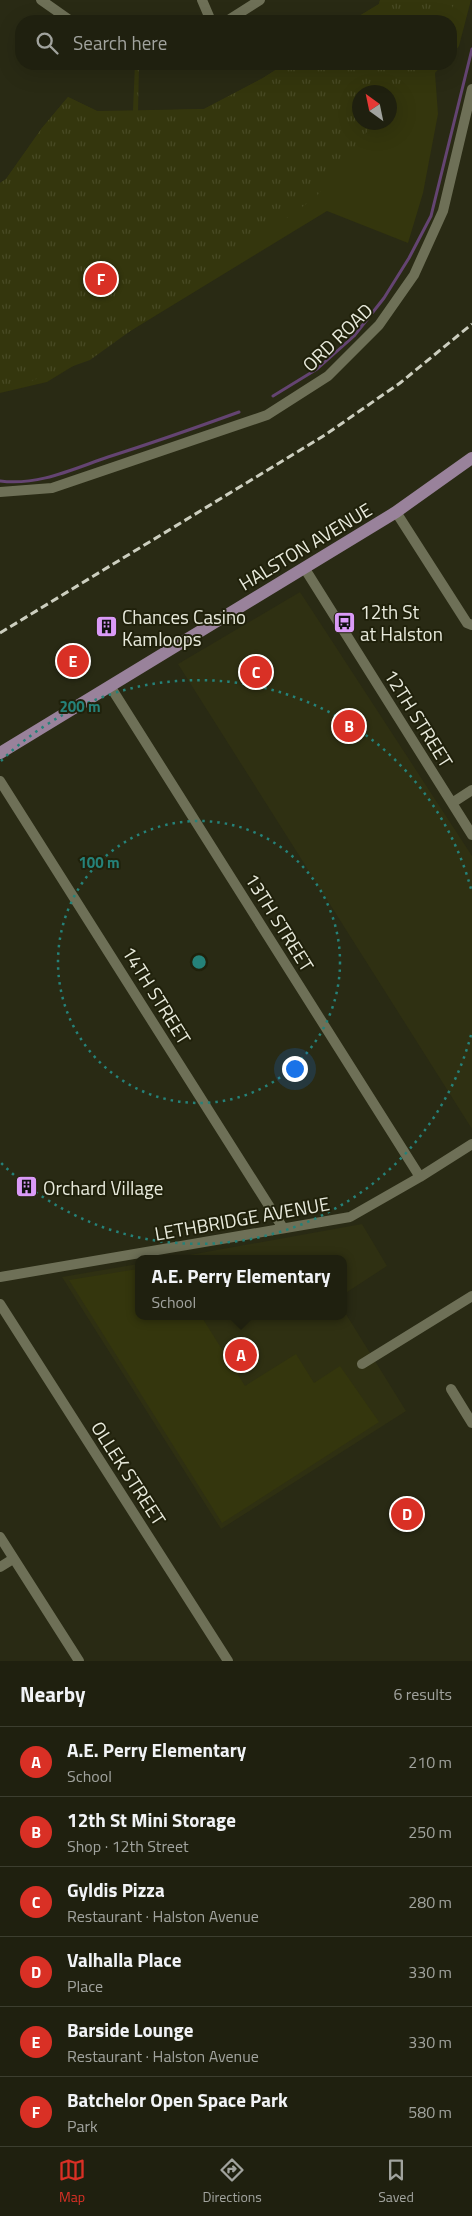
<!DOCTYPE html>
<html lang="en">
<head>
<meta charset="utf-8">
<style>
	:root { --surface:#1f200f; --page:#2c2d1d; --text:#f1f3f6; --muted:#a1a39e; --line:#3c3e2f; --accent:#d93025 }
	body { margin:0; font-family:"Titillium Web",sans-serif; background:var(--page); color:var(--text) }
	.compass { position:absolute; left:352px; top:85px; width:45px; height:45px; border-radius:50%; background:var(--surface); box-shadow:0 5px 20px #0002; rotate:327deg }
	.you { position:absolute; left:294px; top:1068px; width:18px; height:18px; margin:-12px; border:4px solid #fff; border-radius:50%; background:#1a73e8; box-shadow:0 0 0 8px #1a73e833 }
	.badge { display:grid; place-items:center; width:32px; height:32px; border-radius:50%; background:var(--accent); color:#fff; font-size:16px; font-weight:700 }
	.pin { position:absolute; translate:-50% -50%; border:2px solid #fff; box-shadow:0 1px 5px #0006 }
	.popup { position:absolute; left:135px; top:1255px; width:212px; height:65px; box-sizing:border-box; display:grid; place-content:center; border-radius:10px; background:var(--surface); filter:drop-shadow(0 1px 4px #0005); font-size:16px; white-space:nowrap; color:var(--muted) }
	.popup b { font-size:19px; color:var(--text) }
	.popup::after { content:''; position:absolute; left:50%; top:100%; margin-left:-10px; border:10px solid transparent; border-top-color:var(--surface) }
	.list { margin:0; padding:0; list-style:none }
	h2 { display:flex; justify-content:space-between; align-items:center; height:65px; margin:0; padding:0 20px; font-size:21px }
	h2 small { font-size:16px; font-weight:400; color:var(--muted) }
	.list li { display:grid; grid-template-columns:32px 1fr auto; gap:15px; align-items:center; box-sizing:border-box; height:70px; padding:0 20px; border-top:1px solid var(--line) }
	.list b { display:block; font-size:19px; white-space:nowrap }
	.list p { margin:0; font-size:16px; white-space:nowrap; color:var(--muted) }
	.list em { font-size:16px; font-style:normal; color:var(--muted) }
	.icon { flex:none; width:28px; height:28px; fill:none; stroke:currentColor; stroke-width:2; stroke-linecap:round; stroke-linejoin:round }
	.map { position:relative; flex:none; width:472px; height:1661px; overflow:hidden }
	.search { position:absolute; background:var(--surface); box-shadow:0 5px 20px #0002; left:15px; right:15px; top:15px; height:55px; display:flex; align-items:center; gap:12px; box-sizing:border-box; padding:0 18px; border-radius:20px; color:var(--muted); font-size:19px }
	.sheet { height:485px; background:var(--surface) }
	nav { display:flex; justify-content:space-around; align-items:center; box-sizing:border-box; height:70px; border-top:1px solid var(--line); background:var(--surface); font-size:14px; color:var(--muted) }
	nav a { display:grid; justify-items:center; gap:2px }
	nav .on { color:var(--accent) }
	.map>svg:first-child { display:block }
	.built { fill:#2f3012 }
	.grass { fill:#34360d; fill-rule:evenodd }
	.park { fill:url(#park-tufts) }
	.lines { fill:none; stroke-linecap:round; stroke-linejoin:round }
	.stream { stroke:#644472; stroke-width:3 }
	.minor { stroke:#6e7057; stroke-width:10 }
	.major { stroke:#99829b; stroke-width:12 }
	.rail { stroke:#cccebf; stroke-width:3; stroke-dasharray:8 4; stroke-linecap:butt }
	.ring { fill:none; stroke:#258279; stroke-width:2.5; stroke-dasharray:2.5 5 }
	.labels { text-anchor:middle; dominant-baseline:central; stroke-width:4; stroke-linejoin:round; paint-order:stroke }
	.street-label { font-size:19px; fill:#e8eadc; stroke:#20210b }
	.poi-label { font-size:19px; fill:#e8eadc; stroke:#20210b; text-anchor:start }
	.centre { fill:#258279; stroke:#20210b; stroke-width:2.5 }
	.ring-label { font-size:15px; text-anchor:middle; font-weight:bold; fill:#258279; stroke:#20210b; stroke-width:4; stroke-linejoin:round; paint-order:stroke }
</style>
</head>
<body>
<div class="map">
<svg width="472" height="1661" viewBox="0 0 472 1661">
	<defs>
		<pattern id="park-tufts" width="24" height="20" patternUnits="userSpaceOnUse" patternTransform="scale(1.25)"><rect width="24" height="20" fill="#34360d"/><path d="M3 7l-1-3M5 7V3M7 7l1-3M15 17l-1-3M17 17v-4M19 17l1-3" fill="none" stroke="#484a24"/></pattern>
	</defs>
	<rect width="100%" height="100%" fill="#292a14"/>
	<path class="built" d="M300,592L472,856V1129L178,664Z
		M362,1224L387,1266L344,1294V1259H167Z
		M138,1264V1316H344V1311L406,1411L221,1529L62,1277Z"/>
	<path class="grass" d="M380,0H471L459,46L451,56V21H351L379,4Z
		M285,64H443L435,73L438,114L423,193L408,243L327,211L47,382L0,393V183L6,179L42,128L68,97L97,111L204,109L263,78ZM360,92H390V122H360Z
		M138,1269V1316H201L245,1386L296,1354L314,1383L340,1366L379,1422L222,1523L69,1280Z"/>
	<path class="park" d="M380,0H456L446,21H351L379,4Z
		M135,64H139L138,111L204,109L263,78L285,64H422L390,103V92H360V122L374,123L316,197L90,360L0,392V183L6,179L42,128L68,97L97,111H133Z"/>
	<g class="lines">
		<path class="stream" d="M273,396L317,369L354,336L384,298L409,258L431,216L472,49
			M0,481C38,486 73,469 108,457C152,443 195,428 239,412"/>
		<path class="minor" d="M41,0L71,21
			M202,0L211,21
			M227,21L260,0
			M0,492L52,488L267,415L328,376L379,325L414,275L443,211L472,89
			M396,512L467,623L472,625
			M305,569L472,835
			M110,686L420,1177
			M0,781L283,1228
			M452,803L472,790
			M0,1277L350,1217L420,1177L472,1144
			M0,1304L228,1661
			M362,1364L472,1296
			M451,1389L472,1423
			M0,1537L79,1661
			M0,1567L13,1559"/>
		<path class="major" d="M0,753L396,512L472,458"/>
		<path class="rail" d="M0,633L325,435L400,383L472,324"/>
	</g>
	<g class="ring">
		<circle cx="199" cy="962" r="141"/>
		<path d="M471 1035A282 282 0 0 1 1 1163M1 761A282 282 0 0 1 471 889"/>
	</g>
	<defs>
		<symbol id="bus-square" viewBox="-11 -11 22 22"><rect x="-9" y="-9" width="18" height="18" rx="4" fill="#da9af7" stroke="#20210b"/><path d="M-5-6H5V4H4V6H2V4H-2V6H-4V4H-5ZM-3.5-4V0h7V-4ZM-3.5 1.2v1.5H-2V1.2ZM2 1.2v1.5H3.5V1.2Z" fill="#111"/></symbol>
		<symbol id="building-square" viewBox="-11 -11 22 22"><rect x="-9" y="-9" width="18" height="18" rx="4" fill="#da9af7" stroke="#20210b"/><path d="M-4-6H4V6H1V3H-1V6H-4ZM-2.5-4.3h1.7v1.8h-1.7ZM.8-4.3h1.7v1.8H.8ZM-2.5-1h1.7V.8h-1.7ZM.8-1h1.7V.8H.8Z" fill="#111"/></symbol>
	</defs>
	<g fill-rule="evenodd">
		<use href="#bus-square" x="332" y="610" width="25" height="25"/>
		<use href="#building-square" x="94" y="614" width="25" height="25"/>
		<use href="#building-square" x="14" y="1174" width="25" height="25"/>
	</g>
	<g class="labels">
		<g class="street-label">
			<text transform="translate(337 337) rotate(-44)">ORD ROAD</text>
			<text transform="translate(305 546) rotate(-31)">HALSTON AVENUE</text>
			<text transform="translate(419 718) rotate(58)">12TH STREET</text>
			<text transform="translate(280 922) rotate(58)">13TH STREET</text>
			<text transform="translate(157 995) rotate(58)">14TH STREET</text>
			<text transform="translate(242 1218) rotate(-10)">LETHBRIDGE AVENUE</text>
			<text transform="translate(129 1473) rotate(57)">OLLEK STREET</text>
		</g>
		<g class="poi-label">
			<text x="360" y="611">12th St<tspan x="360" dy="22">at Halston</tspan></text>
			<text x="122" y="616">Chances Casino<tspan x="122" dy="22">Kamloops</tspan></text>
			<text x="43" y="1187">Orchard Village</text>
		</g>
	</g>
	<circle cx="199" cy="962" r="8" class="centre"/>
	<g class="ring-label">
		<text x="80" y="712">200 m</text>
		<text x="99" y="868">100 m</text>
	</g>
</svg>
<svg class="compass" viewBox="-18 -18 36 36"><path d="M0-13l5 13h-10z" fill="#e53935"/><path d="M0 13l5-13h-10z" fill="#a1a39e"/></svg>
<div class="you"></div>
<div class="pin badge" style="left:241px;top:1355px">A</div>
<div class="popup"><b>A.E. Perry Elementary</b>School</div>
<div class="pin badge" style="left:349px;top:726px">B</div>
<div class="pin badge" style="left:256px;top:672px">C</div>
<div class="pin badge" style="left:407px;top:1514px">D</div>
<div class="pin badge" style="left:73px;top:661px">E</div>
<div class="pin badge" style="left:101px;top:279px">F</div>
<div class="search"><svg class="icon" aria-label="search" viewBox="0 0 24 24"><circle cx="10" cy="10" r="6"/><path d="M15 15l6 6"/></svg>Search here</div>
</div>
<section class="sheet">
<h2>Nearby<small>6 results</small></h2>
<ul class="list">
<li><span class="badge">A</span><div><b>A.E. Perry Elementary</b><p>School</p></div><em>210 m</em></li>
<li><span class="badge">B</span><div><b>12th St Mini Storage</b><p>Shop · 12th Street</p></div><em>250 m</em></li>
<li><span class="badge">C</span><div><b>Gyldis Pizza</b><p>Restaurant · Halston Avenue</p></div><em>280 m</em></li>
<li><span class="badge">D</span><div><b>Valhalla Place</b><p>Place</p></div><em>330 m</em></li>
<li><span class="badge">E</span><div><b>Barside Lounge</b><p>Restaurant · Halston Avenue</p></div><em>330 m</em></li>
<li><span class="badge">F</span><div><b>Batchelor Open Space Park</b><p>Park</p></div><em>580 m</em></li>
</ul>
</section>
<nav>
<a class="on"><svg class="icon" aria-label="map" viewBox="0 0 24 24"><path d="M3 6l6-2 6 2 6-2v14l-6 2-6-2-6 2zM9 4v14M15 6v14"/></svg>Map</a>
<a><svg class="icon" aria-label="directions" viewBox="0 0 24 24"><path d="M12 3l9 9-9 9-9-9zM9 14v-3h6M13 9l2 2-2 2"/></svg>Directions</a>
<a><svg class="icon" aria-label="saved" viewBox="0 0 24 24"><path d="M7 4h10v16l-5-4-5 4z"/></svg>Saved</a>
</nav>
</body>
</html>
